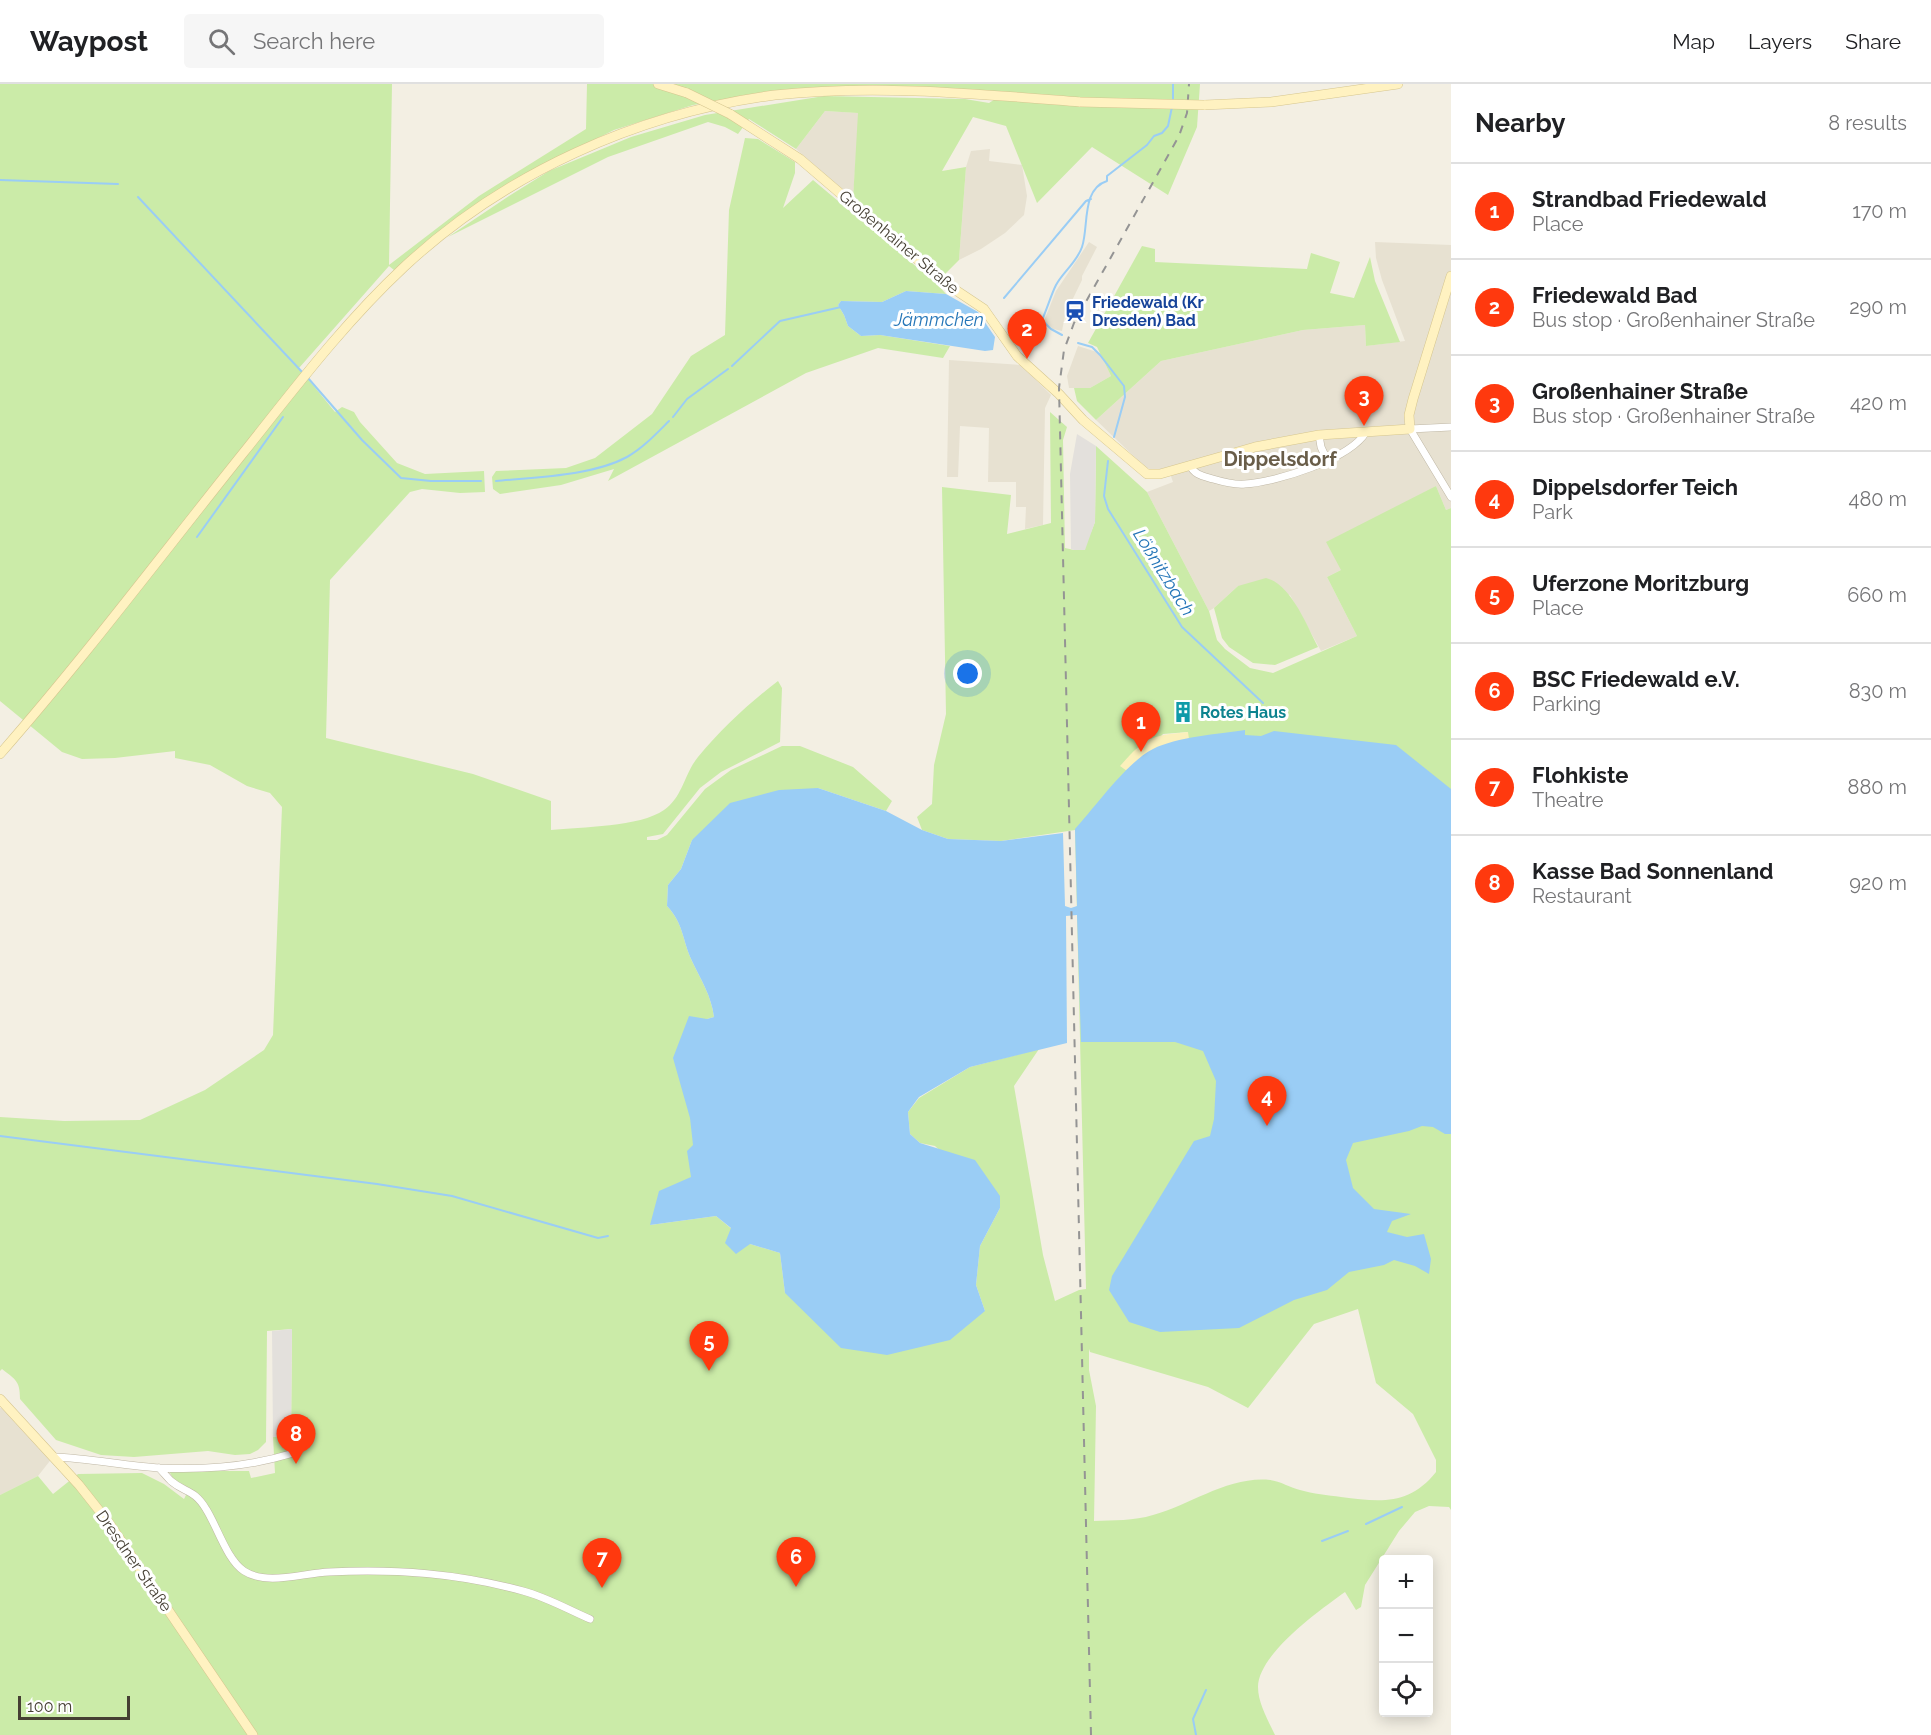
<!DOCTYPE html>
<html lang="en">
<head>
<meta charset="utf-8">
<style>
	:root { --surface:#fff; --page:#f6f6f6; --text:#202124; --muted:#757577; --line:#e0e0e0; --accent:#ff390e }
	body { margin:0; font-family:Raleway,sans-serif; background:var(--page); color:var(--text) }
	.controls { position:absolute; right:18px; bottom:18px; display:grid; overflow:hidden; border-radius:6px; box-shadow:0 3px 15px #0003 }
	.controls button { width:54px; height:54px; display:grid; place-items:center; padding:0; border:0; border-bottom:2px solid var(--line); background:var(--surface); color:var(--text); font:30px sans-serif }
	.scale { position:absolute; left:18px; bottom:15px; width:112px; box-sizing:border-box; padding-left:6px; border:3px solid #453f33; border-top:0; font-size:16px; line-height:21px; white-space:nowrap; color:#453f33; -webkit-text-stroke:4px #fff; paint-order:stroke }
	.you { position:absolute; left:968px; top:590px; width:21px; height:21px; margin:-15px; border:4px solid #fff; border-radius:50%; background:#1a73e8; box-shadow:0 0 0 9px #1a73e833 }
	.badge { display:grid; place-items:center; width:39px; height:39px; border-radius:50%; background:var(--accent); color:#fff; font-size:20px; font-weight:700 }
	.pin { position:absolute; translate:-50% -50px; filter:drop-shadow(0 2px 3px #0008) }
	.pin::after { content:''; position:absolute; top:32px; width:21px; height:18px; background:inherit; clip-path:polygon(0 0,100% 0,50% 100%) }
	.list { margin:0; padding:0; list-style:none }
	h2 { display:flex; justify-content:space-between; align-items:center; height:78px; margin:0; padding:0 24px; font-size:26px }
	h2 small { font-size:20px; font-weight:400; color:var(--muted) }
	.list li { display:grid; grid-template-columns:39px 1fr auto; gap:18px; align-items:center; box-sizing:border-box; height:96px; padding:0 24px; border-top:2px solid var(--line) }
	.list b { display:block; font-size:22px; white-space:nowrap }
	.list p { margin:0; font-size:20px; white-space:nowrap; color:var(--muted) }
	.list em { font-size:20px; font-style:normal; color:var(--muted) }
	.icon { flex:none; width:33px; height:33px; fill:none; stroke:currentColor; stroke-width:2; stroke-linecap:round; stroke-linejoin:round }
	.map { position:relative; flex:none; width:1451px; height:1651px; overflow:hidden }
	header { display:flex; align-items:center; gap:36px; box-sizing:border-box; height:84px; padding:0 30px; background:var(--surface); border-bottom:2px solid var(--line) }
	header strong { font-size:28px }
	nav { display:flex; gap:33px; margin-inline-start:auto; font-size:21px }
	.search { width:420px; height:54px; background:var(--page); display:flex; align-items:center; gap:15px; box-sizing:border-box; padding:0 21px; border-radius:6px; color:var(--muted); font-size:22px }
	main { display:flex }
	aside { flex:1; background:var(--surface) }
	.map>svg:first-child { display:block }
	.residential { fill:#e7e1d1 }
	.green { fill:#cbeba8; fill-rule:evenodd }
	.sand { fill:#fbf0bb }
	.parking { fill:#e3e0dc }
	.water { fill:#9acdf5 }
	.lines { fill:none; stroke-linecap:round; stroke-linejoin:round }
	.stream { stroke:#9acdf5; stroke-width:2 }
	.street-casing { stroke:#bfb7a5; stroke-width:8 }
	.secondary-casing { stroke:#d6c68f; stroke-width:10 }
	.street { stroke:#fff; stroke-width:7 }
	.secondary { stroke:#fff2c1; stroke-width:9 }
	.rail { stroke:#949494; stroke-width:2; stroke-dasharray:8 8; stroke-linecap:butt }
	.secondary-bridge-casing { stroke:#d6c68f; stroke-width:10; stroke-linecap:butt }
	.secondary-bridge { stroke:#fff2c1; stroke-width:9 }
	.labels { text-anchor:middle; dominant-baseline:central; stroke-width:6; stroke-linejoin:round; paint-order:stroke }
	.street-label { font-size:16px; fill:#453f33; stroke:#fff }
	.transit-label { font-size:16px; font-weight:bold; fill:#164399; stroke:#fff; text-anchor:start }
	.culture-label { font-size:16px; font-weight:bold; fill:#0d838f; stroke:#fff; text-anchor:start }
	.water-label { font-size:18px; font-style:italic; fill:#2576b8; stroke:#fff }
	.quarter-label { font-size:20px; font-weight:bold; fill:#695d49; stroke:#fff }
</style>
</head>
<body>
<header>
<strong>Waypost</strong>
<div class="search"><svg class="icon" aria-label="search" viewBox="0 0 24 24"><circle cx="10" cy="10" r="6"/><path d="M15 15l6 6"/></svg>Search here</div>
<nav><a>Map</a><a>Layers</a><a>Share</a></nav>
</header>
<main>
<div class="map">
<svg width="1451" height="1651" viewBox="0 0 1451 1651">
	<rect width="100%" height="100%" fill="#f3efe3"/>
	<path class="residential" d="M825,27L859,29L853,115L796,65Z
		M990,65L989,77L1022,81L1027,112L1024,131L1005,149L981,165L959,176L966,83L971,67Z
		M1089,158L1097,163L1082,192V196L1065,231L1062,247L1053,245L1044,237L1056,207Z
		M1375,158L1451,161V424L1446,426L1436,402L1341,486L1327,493L1357,552L1321,567L1290,511L1238,502L1214,524L1209,527L1147,408L1173,398L1168,384L1152,386L1145,383L1096,336L1161,277L1303,246L1365,241L1366,262L1405,257L1382,196L1376,174Z
		M1078,262L1100,269L1111,292L1090,304H1069L1067,292Z
		M949,276L1021,281L1051,311L1045,324L1043,441L1025,445L1026,423H1016V398H988L989,344L960,342L958,393H947Z
		M7,1323L53,1373L38,1392L0,1411V1324Z"/>
	<path class="green" d="M0,0H392L389,181L479,112L586,45L587,0H1200L1197,43L1168,111L1092,63L1037,119L1006,42L973,33L942,87L966,83L959,176L944,191L853,115L858,29L825,27L796,65L749,35L738,50L725,43L708,38L608,73L448,153L509,112L549,87L631,53L705,31L824,12L965,15L989,19L1006,8L873,1L781,6L693,21L614,46L514,96L461,131L394,186L389,182L299,284L335,328L342,323L354,328L360,338L397,379L425,390L484,387L485,408L460,409L422,405L410,408L330,496L326,654L473,690L551,717V746C581,743 640,743 664,726C683,713 684,690 698,673C721,645 749,619 778,597L782,604L780,658L721,688L700,704L663,750L647,753V756H657L667,751L705,705L731,686L782,662H800L853,683L892,717L886,727L818,704L692,756L681,785L668,801L667,822C684,840 682,856 692,877C701,896 711,911 714,933L707,935L709,1076L650,1141L716,1132L750,1160L780,1169L785,1209L985,1227L976,1201L980,1162L1000,1124L935,1062L920,1059L910,1050L908,1028L919,1014L970,983L1039,965L1014,1002L1043,1171L1055,1217L1079,1206L1086,1205L1075,746L1001,757L948,755L922,746L917,733L932,720L934,681L946,630L942,403L1011,411L1007,450L1051,439L1050,328L1067,343L1063,356L1065,464L1074,466L1091,448L1095,438L1096,362L1147,408L1209,527L1217,556L1225,565L1250,584L1273,589L1357,552L1327,493L1341,486L1326,458L1436,402L1446,426L1451,424V1426L1449,1423L1429,1422L1415,1428L1399,1447L1365,1501L1361,1523L1356,1526L1345,1508C1320,1526 1258,1570 1258,1603C1258,1619 1268,1636 1275,1651H0V1411L38,1392L53,1410L78,1390L142,1389L164,1400L184,1415L189,1405L174,1396L169,1387H249L251,1394L275,1389L273,1353L291,1351L292,1245L267,1247L266,1358L258,1366L250,1370L235,1371L208,1367L134,1373L101,1371L56,1356L20,1315C20,1297 16,1296 2,1285L0,1287V1033L64,1037L140,1036L205,1006L264,966L273,951L282,723L270,709L247,702L210,681L175,674V667L115,674L82,675L62,668L0,617ZM1188,648V655C1157,663 1150,664 1127,687L1163,650ZM1358,1225L1376,1299L1413,1330L1436,1376V1388C1409,1422 1380,1418 1341,1413C1328,1411 1313,1410 1300,1406C1291,1404 1280,1397 1270,1396C1228,1392 1191,1421 1153,1431C1134,1437 1113,1436 1094,1437L1096,1322L1089,1286V1265L1090,1268L1208,1303L1248,1324L1314,1240Z
		M745,54L758,55L795,78V89L783,124L813,96L937,200L946,210L906,207L882,218L841,217L838,221L844,231L848,242L861,252L880,251L950,262L943,274L878,264L806,289L608,397L614,385L561,401L500,410L493,405L492,393L496,387L566,384L595,374L652,330L691,272L725,251L729,126Z
		M1142,162L1155,165V178L1307,185L1311,169L1340,178L1330,209L1354,214L1370,173L1375,197L1400,258L1366,262L1365,241L1303,246L1161,277L1096,336L1077,317L1074,304H1090L1111,292L1097,263L1088,259Z
		M1266,494C1291,500 1307,542 1318,563L1275,581L1253,579L1229,563L1222,554L1214,524L1238,502Z"/>
	<path class="sand" d="M1188,648L1189,655C1157,663 1150,664 1127,687L1120,682C1146,653 1149,652 1188,648Z"/>
	<path class="parking" d="M1077,350L1096,362L1095,438L1085,466H1074L1071,465L1070,390Z
		M292,1245L291,1351L273,1353L272,1247Z"/>
	<path class="water" d="M906,207L946,210L978,228L995,253L993,266L985,267L880,251L861,252L848,242L844,231L838,221L841,217L882,218Z
		M1245,646V651L1261,652L1274,647L1396,661L1451,705V1050H1445L1433,1043L1422,1042L1409,1047L1353,1059L1346,1076L1353,1104L1374,1125L1411,1130L1392,1137L1387,1148L1407,1153L1424,1150L1431,1175L1429,1190L1415,1182L1394,1176L1384,1181L1349,1188L1327,1206L1294,1216L1239,1244L1160,1248L1129,1238L1109,1206L1112,1192L1194,1057L1210,1052L1214,1035L1216,997L1203,967L1175,958H1081L1077,831L1066,832L1067,959L970,983L919,1013L908,1028L910,1050L920,1059L975,1076L1000,1112V1124L980,1162L976,1201L985,1227L950,1256L887,1271L841,1264L785,1209L780,1169L750,1160L736,1170L725,1159L731,1144L716,1132L650,1141L659,1107L691,1093L687,1067L693,1061L690,1034L673,974L689,932L707,935L714,933C711,911 701,896 692,877C682,856 684,840 667,822L668,801L681,785L692,756L730,719L779,706L818,704L886,727L922,746L948,755L1001,757L1063,749L1065,822L1071,824L1077,822L1075,745C1096,722 1127,678 1153,665C1176,653 1219,650 1245,646Z"/>
	<g class="lines">
		<path class="stream" d="M1173,0V18
			M0,96L118,100
			M138,113L304,290
			M1004,214L1086,117L1091,115
			M1062,251L1051,245L1042,236C1047,225 1051,211 1056,201C1063,188 1077,178 1082,163C1089,143 1081,105 1107,97V92L1147,61L1154,52L1162,49L1168,42L1172,23
			M1078,259L1092,263L1100,271L1124,302L1125,313L1114,353
			M732,282L780,237L841,223
			M308,294L362,356L401,394L431,397H481
			M673,333L687,315L728,285
			M1108,377L1104,412L1108,425L1182,543L1263,619
			M496,397C535,393 592,392 627,373C643,364 656,350 669,337
			M197,453L283,333
			M0,1052L377,1100L452,1112L598,1154L608,1152
			M1366,1440L1402,1423
			M1322,1457L1348,1447
			M1196,1651L1193,1635L1206,1606"/>
		<defs>
			<path id="street" d="M1451,343L1410,345L1451,413
				M1319,351L1321,363L1327,376
				M1190,381C1194,391 1203,392 1213,395C1223,398 1234,401 1245,400C1277,398 1350,375 1366,348
				M53,1373C89,1374 125,1382 160,1384C204,1386 247,1383 290,1370
				M159,1384C163,1388 167,1393 171,1397C185,1409 194,1405 206,1425C217,1442 227,1476 244,1487C267,1502 303,1489 329,1488C397,1485 457,1489 523,1507C546,1513 569,1526 590,1535"/>
			<path id="secondary" d="M658,0L687,9
				M1204,21L1271,18L1398,0
				M730,30L800,75L945,199L984,225L1017,272L1059,310L1083,336L1147,390H1160L1255,363L1319,351L1410,345L1409,331L1413,315L1451,192
				M0,670C85,573 163,469 244,368C295,304 344,239 404,183C505,89 638,29 775,11C876,0 979,10 1080,18
				M0,1315L79,1401L109,1439L253,1651"/>
		</defs>
		<use href="#street" class="street-casing"/>
		<use href="#secondary" class="secondary-casing"/>
		<use href="#street" class="street"/>
		<use href="#secondary" class="secondary"/>
		<path class="rail" d="M1091,1651L1059,304L1064,266L1074,239L1179,52L1187,29L1189,0"/>
		<defs>
			<path id="secondary-bridge" d="M687,9L730,30
				M1080,18L1204,21"/>
		</defs>
		<use href="#secondary-bridge" class="secondary-bridge-casing"/>
		<use href="#secondary-bridge" class="secondary-bridge"/>
	</g>
	<defs>
		<symbol id="station-bare" viewBox="-9 -9 18 18"><path d="M-3-6H3Q5-6 5-4V2Q5 4 3 4L4.5 6H3L1.5 4h-3L-3 6H-4.5L-3 4Q-5 4-5 2V-4Q-5-6-3-6ZM-3.5-4v3h7v-3ZM-3.5 1v1.5H-2V1ZM2 1v1.5H3.5V1Z" fill="#1a4fb4" stroke="#fff" stroke-width="2.5" paint-order="stroke"/></symbol>
		<symbol id="building-bare" viewBox="-9 -9 18 18"><path d="M-4-6H4V6H1V3H-1V6H-4ZM-2.5-4.3h1.7v1.8h-1.7ZM.8-4.3h1.7v1.8H.8ZM-2.5-1h1.7V.8h-1.7ZM.8-1h1.7V.8H.8Z" fill="#0f9aa8" stroke="#fff" stroke-width="2.5" paint-order="stroke"/></symbol>
	</defs>
	<g fill-rule="evenodd">
		<use href="#station-bare" x="1060" y="212" width="30" height="30"/>
		<use href="#building-bare" x="1168" y="613" width="30" height="30"/>
	</g>
	<g class="labels">
		<g class="street-label">
			<text transform="translate(899 158) rotate(40)">Großenhainer Straße</text>
			<text transform="translate(134 1477) rotate(55)">Dresdner Straße</text>
		</g>
		<g class="transit-label">
			<text x="1092" y="218">Friedewald (Kr<tspan x="1092" dy="18">Dresden) Bad</tspan></text>
		</g>
		<g class="culture-label">
			<text x="1200" y="628">Rotes Haus</text>
		</g>
		<g class="water-label">
			<text x="939" y="235">Jämmchen</text>
			<text transform="translate(1164 488) rotate(58)">Lößnitzbach</text>
		</g>
		<g class="quarter-label">
			<text x="1280" y="375">Dippelsdorf</text>
		</g>
	</g>
</svg>
<div class="controls">
<button>+</button>
<button>−</button>
<button><svg class="icon" aria-label="locate" viewBox="0 0 24 24"><circle cx="12" cy="12" r="6"/><path d="M12 2v4M12 18v4M2 12h4M18 12h4"/></svg></button>
</div>
<div class="scale">100 m</div>
<div class="you"></div>
<div class="pin badge" style="left:1141px;top:668px">1</div>
<div class="pin badge" style="left:1027px;top:275px">2</div>
<div class="pin badge" style="left:1364px;top:342px">3</div>
<div class="pin badge" style="left:1267px;top:1042px">4</div>
<div class="pin badge" style="left:709px;top:1287px">5</div>
<div class="pin badge" style="left:796px;top:1503px">6</div>
<div class="pin badge" style="left:602px;top:1504px">7</div>
<div class="pin badge" style="left:296px;top:1380px">8</div>
</div>
<aside>
<h2>Nearby<small>8 results</small></h2>
<ul class="list">
<li><span class="badge">1</span><div><b>Strandbad Friedewald</b><p>Place</p></div><em>170 m</em></li>
<li><span class="badge">2</span><div><b>Friedewald Bad</b><p>Bus stop · Großenhainer Straße</p></div><em>290 m</em></li>
<li><span class="badge">3</span><div><b>Großenhainer Straße</b><p>Bus stop · Großenhainer Straße</p></div><em>420 m</em></li>
<li><span class="badge">4</span><div><b>Dippelsdorfer Teich</b><p>Park</p></div><em>480 m</em></li>
<li><span class="badge">5</span><div><b>Uferzone Moritzburg</b><p>Place</p></div><em>660 m</em></li>
<li><span class="badge">6</span><div><b>BSC Friedewald e.V.</b><p>Parking</p></div><em>830 m</em></li>
<li><span class="badge">7</span><div><b>Flohkiste</b><p>Theatre</p></div><em>880 m</em></li>
<li><span class="badge">8</span><div><b>Kasse Bad Sonnenland</b><p>Restaurant</p></div><em>920 m</em></li>
</ul>
</aside>
</main>
</body>
</html>
